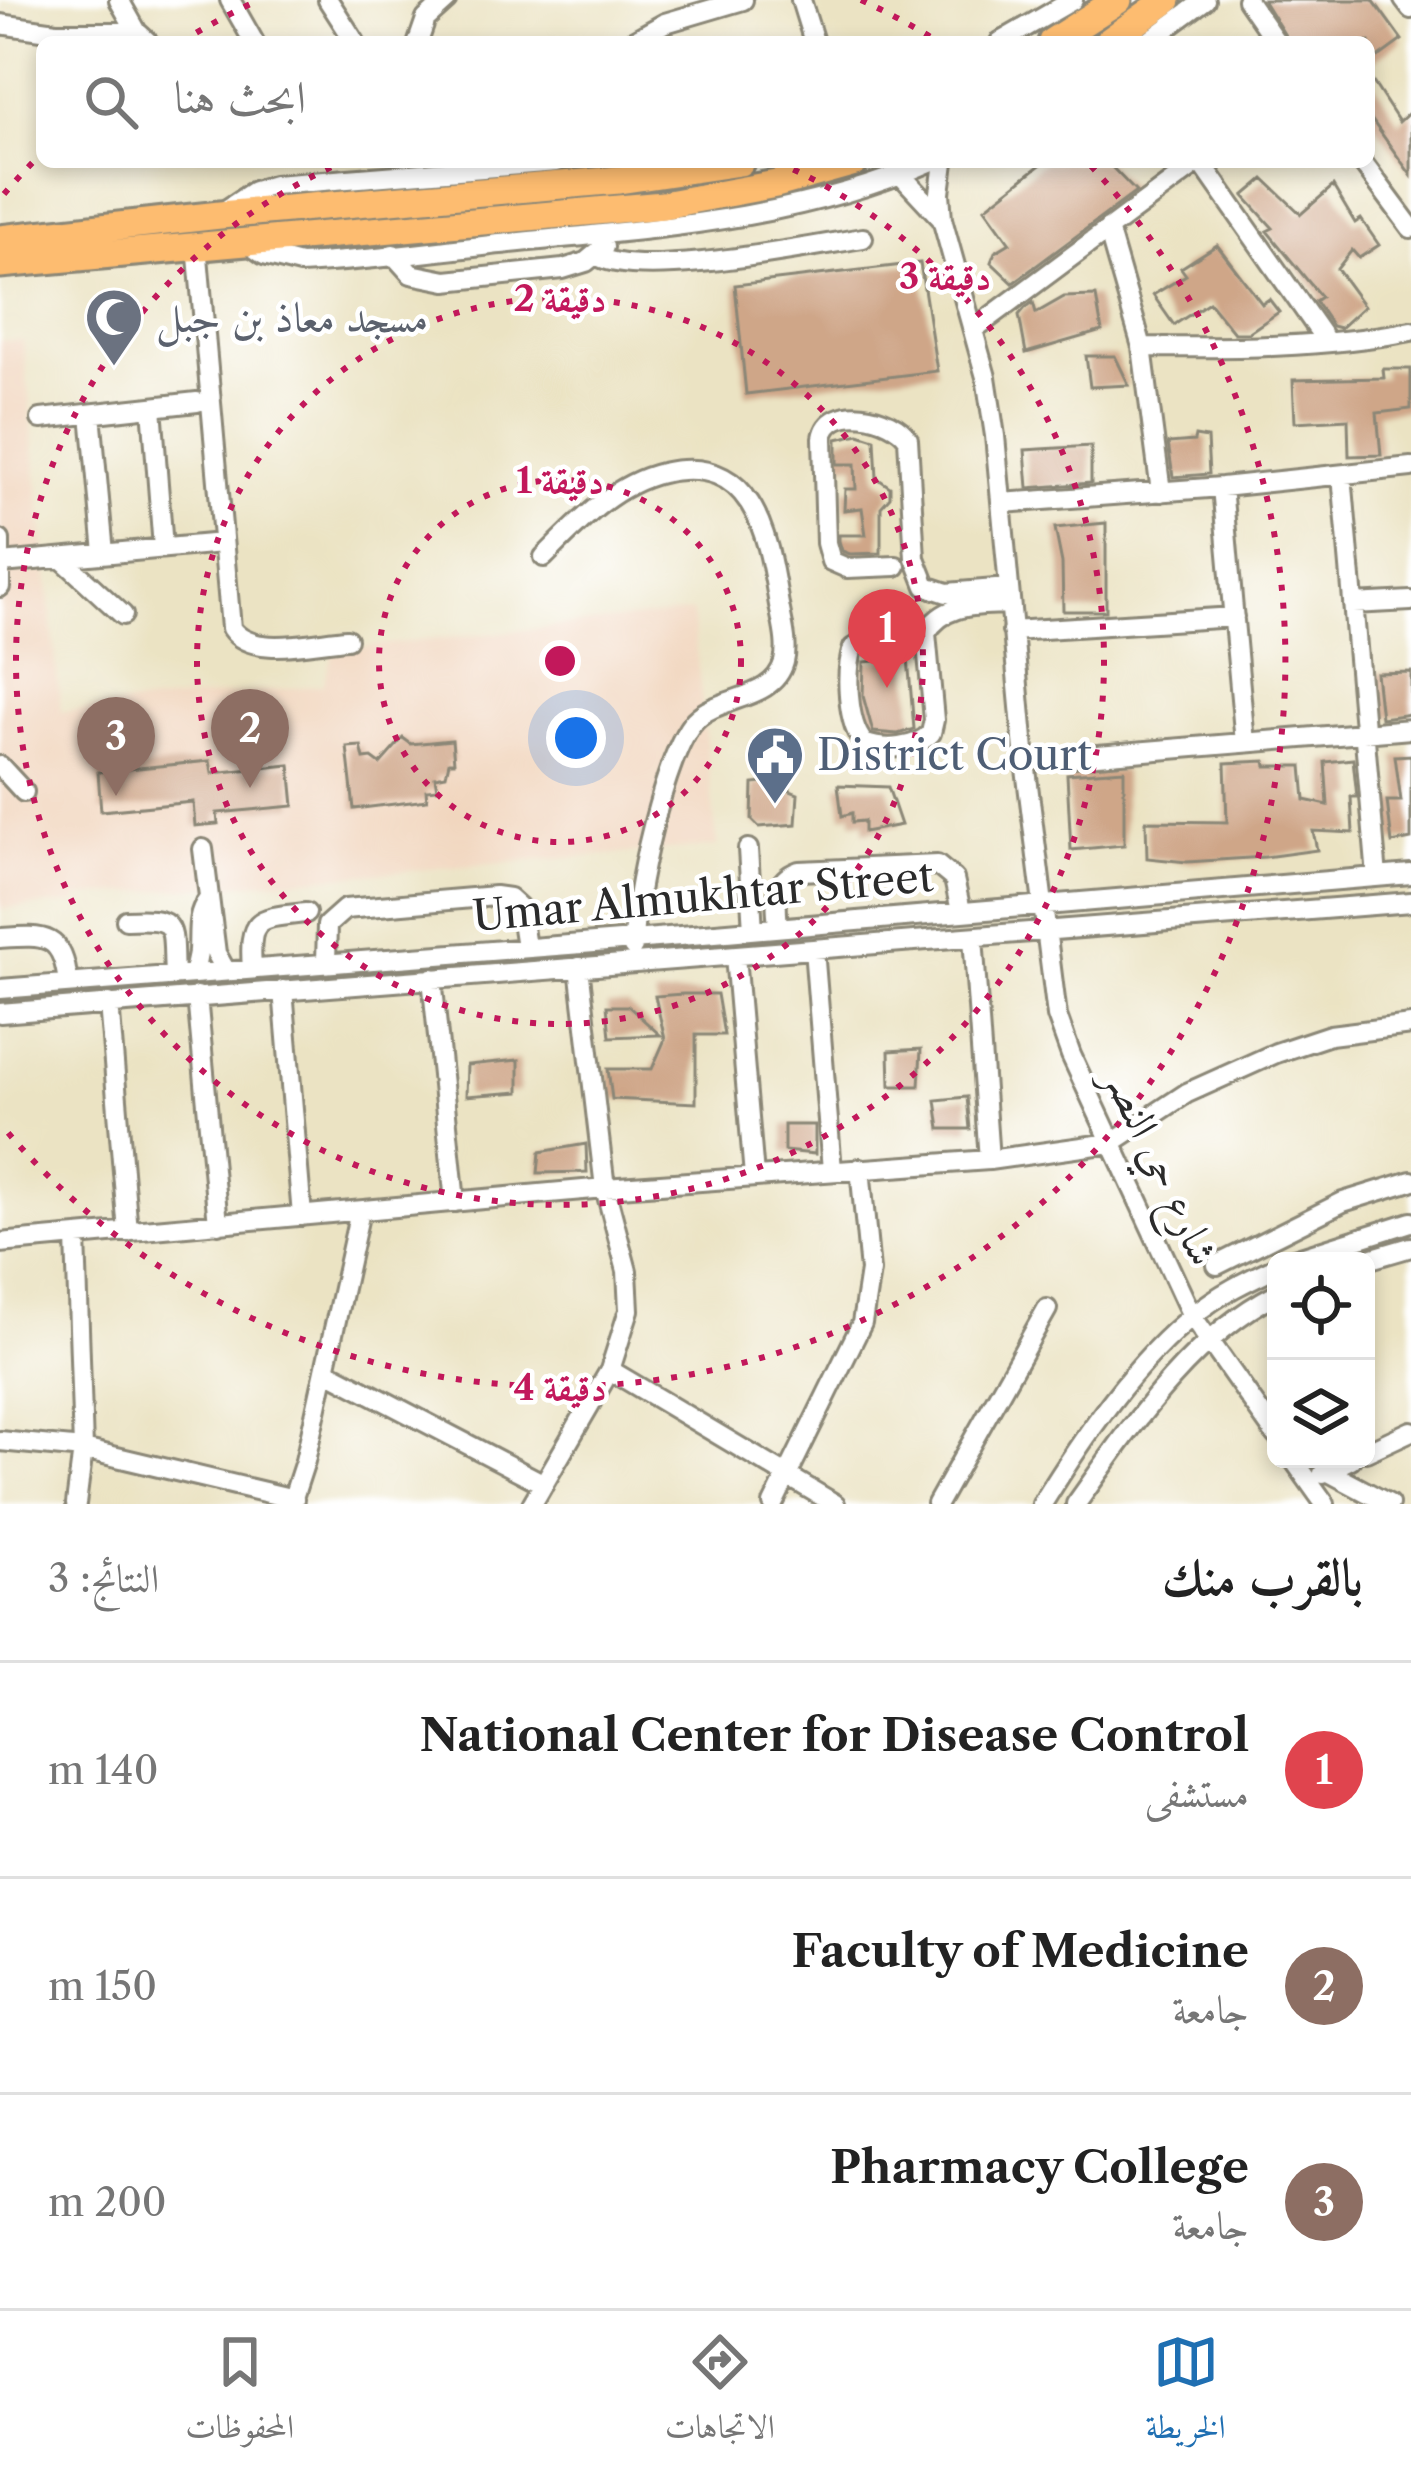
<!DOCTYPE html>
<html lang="ar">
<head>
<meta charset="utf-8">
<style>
	:root { --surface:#fff; --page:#f6f6f6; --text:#222; --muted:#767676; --line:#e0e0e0; --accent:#1f6fb2 }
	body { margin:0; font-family:"Libre Caslon Text",Amiri,serif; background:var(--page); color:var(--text); direction:rtl }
	.controls { position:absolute; right:36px; bottom:36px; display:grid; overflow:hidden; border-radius:18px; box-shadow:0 6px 18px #0003 }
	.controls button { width:108px; height:108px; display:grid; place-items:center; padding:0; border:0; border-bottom:3px solid var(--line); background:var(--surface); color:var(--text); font:60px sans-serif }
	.you { position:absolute; left:576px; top:738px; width:42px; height:42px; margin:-30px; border:9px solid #fff; border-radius:50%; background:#1a73e8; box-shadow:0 0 0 18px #1a73e833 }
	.badge { display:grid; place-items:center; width:78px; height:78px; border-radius:50%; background:var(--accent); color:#fff; font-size:39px; font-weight:700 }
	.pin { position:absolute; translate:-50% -99px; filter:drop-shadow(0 3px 6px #0008) }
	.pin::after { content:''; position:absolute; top:63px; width:42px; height:36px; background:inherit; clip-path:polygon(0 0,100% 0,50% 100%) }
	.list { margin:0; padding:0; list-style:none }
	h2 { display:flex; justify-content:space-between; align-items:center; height:156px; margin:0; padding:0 48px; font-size:51px }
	h2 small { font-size:39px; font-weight:400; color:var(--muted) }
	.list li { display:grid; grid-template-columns:78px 1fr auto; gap:36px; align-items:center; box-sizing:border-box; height:216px; padding:0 48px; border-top:3px solid var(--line) }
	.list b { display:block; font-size:45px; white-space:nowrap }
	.list p { margin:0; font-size:39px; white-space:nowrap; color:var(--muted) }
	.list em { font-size:39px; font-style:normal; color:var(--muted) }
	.icon { flex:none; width:66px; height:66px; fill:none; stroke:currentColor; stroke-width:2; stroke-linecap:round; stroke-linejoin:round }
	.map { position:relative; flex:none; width:1411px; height:1504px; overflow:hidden; direction:ltr }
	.search { position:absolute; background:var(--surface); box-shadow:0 6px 18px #0003; left:36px; right:36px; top:36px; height:132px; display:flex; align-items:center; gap:30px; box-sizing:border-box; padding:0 42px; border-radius:18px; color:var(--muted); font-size:45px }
	.sheet { height:804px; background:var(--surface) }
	nav { display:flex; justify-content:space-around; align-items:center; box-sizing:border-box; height:168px; border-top:3px solid var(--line); background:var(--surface); font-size:33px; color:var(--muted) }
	nav a { display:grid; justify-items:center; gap:6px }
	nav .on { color:var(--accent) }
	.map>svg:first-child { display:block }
	.built { fill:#f1d5bd }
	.building { fill:#cfa688 }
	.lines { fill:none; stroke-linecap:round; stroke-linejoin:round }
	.minor-casing { stroke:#8b8777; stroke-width:24 }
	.highway-casing { stroke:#8b8777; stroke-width:33 }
	.minor { stroke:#fff; stroke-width:18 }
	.highway { stroke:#fdbc70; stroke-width:27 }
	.ring { fill:none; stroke:#c2185b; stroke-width:6; stroke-dasharray:6 12 }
	.labels { text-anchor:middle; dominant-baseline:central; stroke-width:9; stroke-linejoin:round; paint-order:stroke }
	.worship-label { font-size:42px; fill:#5b616d; stroke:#fff; text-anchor:start }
	.service-label { font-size:42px; fill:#4e5e75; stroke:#fff; text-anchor:start }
	.street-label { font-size:42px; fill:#2b2b2b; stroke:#fff }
	.centre { fill:#c2185b; stroke:#fff; stroke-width:6 }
	.ring-label { font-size:36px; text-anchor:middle; font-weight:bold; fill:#c2185b; stroke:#fff; stroke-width:9; stroke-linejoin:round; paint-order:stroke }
</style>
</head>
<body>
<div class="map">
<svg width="1411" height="1504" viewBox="0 0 1411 1504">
	<rect width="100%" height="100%" fill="#fff"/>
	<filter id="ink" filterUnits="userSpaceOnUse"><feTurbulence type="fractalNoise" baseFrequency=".00833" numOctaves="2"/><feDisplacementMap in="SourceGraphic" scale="24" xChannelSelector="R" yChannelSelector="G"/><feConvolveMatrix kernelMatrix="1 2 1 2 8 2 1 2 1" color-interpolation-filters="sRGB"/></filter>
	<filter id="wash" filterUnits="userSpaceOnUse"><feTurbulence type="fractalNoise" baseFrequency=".004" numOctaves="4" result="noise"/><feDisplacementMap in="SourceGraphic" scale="48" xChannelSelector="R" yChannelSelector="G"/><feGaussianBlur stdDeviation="2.7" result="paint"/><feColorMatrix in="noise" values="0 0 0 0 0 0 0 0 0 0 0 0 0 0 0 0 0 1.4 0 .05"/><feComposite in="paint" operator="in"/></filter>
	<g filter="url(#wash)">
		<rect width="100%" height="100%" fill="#ebe3c3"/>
		<path class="built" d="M0,340L23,341L61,712L323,685L334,650L692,612L717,846L77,897V903L0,909Z"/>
		<g id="blocks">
			<path class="building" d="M1263,0H1373L1402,40L1369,64V42H1289Z
				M1369,76L1399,122L1411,111V175L1369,116Z
				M1044,162H1107L1136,192L1013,283L991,262L995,252L1010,243L985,208Z
				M1264,179L1301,214L1333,186L1355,223L1361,219L1379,245L1359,258L1352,250L1337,269L1364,306L1340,328L1332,326L1315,301L1321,297L1267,231L1273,228L1244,196Z
				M1217,245L1262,304L1269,299L1279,312L1248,333H1234L1209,302L1174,325L1153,295L1186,275L1181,268Z
				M920,263L937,371L746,394L735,285Z
				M1096,296L1102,331L1026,353L1019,315L1025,308L1033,302L1036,313L1064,297Z
				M1086,356H1115L1129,385L1090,387Z
				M1383,369H1411V409L1377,413L1381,455L1349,456L1348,419L1295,422L1293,380L1384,378Z
				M859,434L875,439L877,478L890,487V497L881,507V553L850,554L842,551L839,541V535H866L862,508L844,510L845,489H856L855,464H837V439Z
				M1195,436L1207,438L1209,474L1173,477L1168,443L1194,441Z
				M1091,446V483L1028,488L1025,450Z
				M1106,523V611H1063L1062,563L1055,528Z
				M908,658L914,729L898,734L873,732L863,696L864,662Z
				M1411,672V714L1381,718L1376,673Z
				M403,738L411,744L452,740L454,762H449L446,775L435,777L437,789L426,790L427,800L354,809L347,747L361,746L364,759L372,758L380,764Z
				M1411,755V839L1392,843L1387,801H1401L1395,756Z
				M1353,759L1357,797H1351L1353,833L1313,831L1317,850L1265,857L1187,862L1147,858L1146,821L1227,822L1225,763L1265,761L1266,766H1302L1305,800L1328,805L1325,762Z
				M210,761L212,773L290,765L294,806L217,813L218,824L195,826L193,802L101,811L98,772Z
				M1124,770V845L1071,850L1067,774Z
				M778,776L779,783L789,782L790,791L798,794L796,824L759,827L752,820L753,784L764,783L763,777Z
				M838,785L888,787L901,825L864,832V821L852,822V813L842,816Z
				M683,994H717L724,1035H696V1103L612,1099L608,1069H652L665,1039L655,996Z
				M607,1006H628L660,1035L610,1037Z
				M921,1049L919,1086H890L889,1051Z
				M519,1060V1092L466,1096L467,1065Z
				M967,1097L970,1129H940L936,1100Z
				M784,1125H815V1154L784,1151Z
				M586,1144L587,1172L538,1173L540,1152Z"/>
		</g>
	</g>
	<g filter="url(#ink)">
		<use href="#blocks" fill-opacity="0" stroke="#8b8777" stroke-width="3"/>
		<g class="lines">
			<defs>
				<path id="minor" d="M119,0L137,32L148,42
					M230,0L254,42
					M328,0L355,42
					M801,0L814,42
					M1247,0L1276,42
					M1404,0L1411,9
					M0,24L56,32H137
					M418,42L426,19L447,0
					M631,42L665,23L743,0
					M1000,42L1073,0
					M1148,42L1205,0
					M944,162L940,193L942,219L986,377L995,436L1025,761L1057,1016L1071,1055L1192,1316L1276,1435
					M1201,162L1327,342
					M1362,162L1411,228
					M901,175L942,219
					M221,213L254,191L274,185L556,162
					M1108,229L1142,347L1161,492
					M244,241L264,255L300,264C370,261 440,250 510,243C652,229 798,220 930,162
					M197,245L231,628C251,659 314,641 347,639
					M393,254L411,274L446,281L563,269L586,262L604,247
					M596,255C634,282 811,246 863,238
					M974,329L1199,162
					M1142,347C1231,348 1323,348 1411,331
					M152,407L163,548
					M91,414L104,553
					M41,419L197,402
					M1342,475L1377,877
					M1222,487L1245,743
					M1002,503L1222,487L1411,467
					M0,540V587
					M544,557C578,523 614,484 662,473C752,453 767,531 778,599C781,619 789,643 784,662C773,701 720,695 695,720C665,752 632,902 633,947
					M61,558L123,615
					M2,563L222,543
					M896,566L847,568L831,561L826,543L823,438C829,401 893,415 908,439L915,558L926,586L947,593L1008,588
					M1353,604L1411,601
					M1012,631L1234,617
					M926,633L934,720L931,733C916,749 884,751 864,743C847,724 845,672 853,648L871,639Z
					M926,633C945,602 977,606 1010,604
					M1025,761L1411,729
					M0,766L24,792
					M203,849L216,953L226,971
					M748,849L753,930
					M126,920C181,917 171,926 174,975
					M778,927C776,902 772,881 799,871L937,865L954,879L961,911
					M973,937L989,1160
					M0,938C45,935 63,933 68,984
					M814,949L832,1170
					M735,956L754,1176
					M326,962L327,925L345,909L495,896L509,898L520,908L526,947
					M252,969C248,916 258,918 306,913
					M192,974C205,950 191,921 207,901
					M432,978L455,1202
					M0,989L633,940L1411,874
					M283,990L302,1216
					M197,996L218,1224
					M109,1003L128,1232
					M0,1013L1411,902
					M76,1237L83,1449L76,1504
					M0,1243L605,1188L989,1160L1111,1143L1187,1093L1276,1053L1330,1035L1411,1025
					M1288,1261L1411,1222
					M1363,1261L1411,1247
					M1217,1265L1343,1202L1411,1181
					M325,1370L544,1484
					M610,1370L835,1504
					M0,1441L83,1449L294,1499
					M1366,1452L1411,1431
					M1293,1459L1325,1504
					M1327,1471L1389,1504
					M1323,1473L1351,1459
					M291,1504L305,1461L360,1211
					M532,1504L610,1370L629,1310L627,1271L605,1188L579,967
					M773,1504L862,1323L870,1271L860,1168
					M937,1504L1047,1309
					M1042,1504C1081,1441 1136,1359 1195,1314C1219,1294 1248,1280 1276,1267
					M1076,1504C1131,1427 1190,1338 1276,1294"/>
				<path id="highway" d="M1052,42L1118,0
					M1108,42L1167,0
					M0,239L220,215L619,180L740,162
					M0,264L663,205L776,184L855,162"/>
			</defs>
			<use href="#minor" class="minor-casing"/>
			<use href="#highway" class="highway-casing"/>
			<use href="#minor" class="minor"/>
			<use href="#highway" class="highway"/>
		</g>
	</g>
	<g class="ring">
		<circle cx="560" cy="661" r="181"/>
		<circle cx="560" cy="661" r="363"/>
		<path d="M777 162A544 544 0 1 1 343 162"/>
		<path d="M4 194A726 726 0 0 1 38 157M181 42A726 726 0 0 1 259 0M861 0A726 726 0 0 1 939 42M1091 166A726 726 0 1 1 4 1128"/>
	</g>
	<defs>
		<symbol id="mosque-pin" viewBox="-11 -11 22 30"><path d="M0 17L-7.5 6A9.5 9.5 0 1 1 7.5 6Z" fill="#6b7280" stroke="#fff"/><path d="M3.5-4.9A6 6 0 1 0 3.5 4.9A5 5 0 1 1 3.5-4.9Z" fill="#fff"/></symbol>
		<symbol id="civic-pin" viewBox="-11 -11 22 30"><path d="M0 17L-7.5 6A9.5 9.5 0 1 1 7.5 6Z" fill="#5c6f8a" stroke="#fff"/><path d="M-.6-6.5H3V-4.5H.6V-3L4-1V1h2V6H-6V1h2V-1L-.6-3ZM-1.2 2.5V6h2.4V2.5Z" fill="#fff"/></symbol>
	</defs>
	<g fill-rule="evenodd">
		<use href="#mosque-pin" x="81" y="284" width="66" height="90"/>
		<use href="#civic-pin" x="742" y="722" width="66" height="90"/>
	</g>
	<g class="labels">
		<g class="worship-label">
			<text x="156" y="317">مسجد معاذ بن جبل</text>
		</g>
		<g class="service-label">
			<text x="817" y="755">District Court</text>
		</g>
		<g class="street-label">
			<text transform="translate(703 896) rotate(-5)">Umar Almukhtar Street</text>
			<text transform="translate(1162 1166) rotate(65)">شارع حي النصر</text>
		</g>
	</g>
	<circle cx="560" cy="661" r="18" class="centre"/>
	<g class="ring-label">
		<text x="945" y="289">3 دقيقة</text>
		<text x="560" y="311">2 دقيقة</text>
		<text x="560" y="493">1 دقيقة</text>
		<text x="560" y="1400">4 دقيقة</text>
	</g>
</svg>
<div class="controls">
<button><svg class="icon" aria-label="locate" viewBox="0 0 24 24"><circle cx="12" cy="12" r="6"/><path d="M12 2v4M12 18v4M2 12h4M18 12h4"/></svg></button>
<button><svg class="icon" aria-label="layers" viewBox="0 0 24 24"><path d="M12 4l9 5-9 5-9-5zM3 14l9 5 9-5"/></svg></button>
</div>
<div class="you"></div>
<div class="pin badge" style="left:887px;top:688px;background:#e0444e">1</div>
<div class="pin badge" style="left:250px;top:788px;background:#8d6e63">2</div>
<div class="pin badge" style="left:116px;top:796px;background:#8d6e63">3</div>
<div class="search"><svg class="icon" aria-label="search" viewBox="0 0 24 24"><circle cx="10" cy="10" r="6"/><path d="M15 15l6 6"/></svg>ابحث هنا</div>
</div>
<section class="sheet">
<h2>بالقرب منك<small>النتائج: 3</small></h2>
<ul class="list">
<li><span class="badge" style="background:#e0444e">1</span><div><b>National Center for Disease Control</b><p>مستشفى</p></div><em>140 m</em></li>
<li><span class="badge" style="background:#8d6e63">2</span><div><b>Faculty of Medicine</b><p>جامعة</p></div><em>150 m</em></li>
<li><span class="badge" style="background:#8d6e63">3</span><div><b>Pharmacy College</b><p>جامعة</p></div><em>200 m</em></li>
</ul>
</section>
<nav>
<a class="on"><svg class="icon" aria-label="map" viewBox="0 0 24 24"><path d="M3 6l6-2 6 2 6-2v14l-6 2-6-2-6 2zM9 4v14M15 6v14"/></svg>الخريطة</a>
<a><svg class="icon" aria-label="directions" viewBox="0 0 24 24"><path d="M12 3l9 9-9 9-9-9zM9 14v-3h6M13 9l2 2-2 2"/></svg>الاتجاهات</a>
<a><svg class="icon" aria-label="saved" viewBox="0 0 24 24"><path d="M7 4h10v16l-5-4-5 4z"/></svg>المحفوظات</a>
</nav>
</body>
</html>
